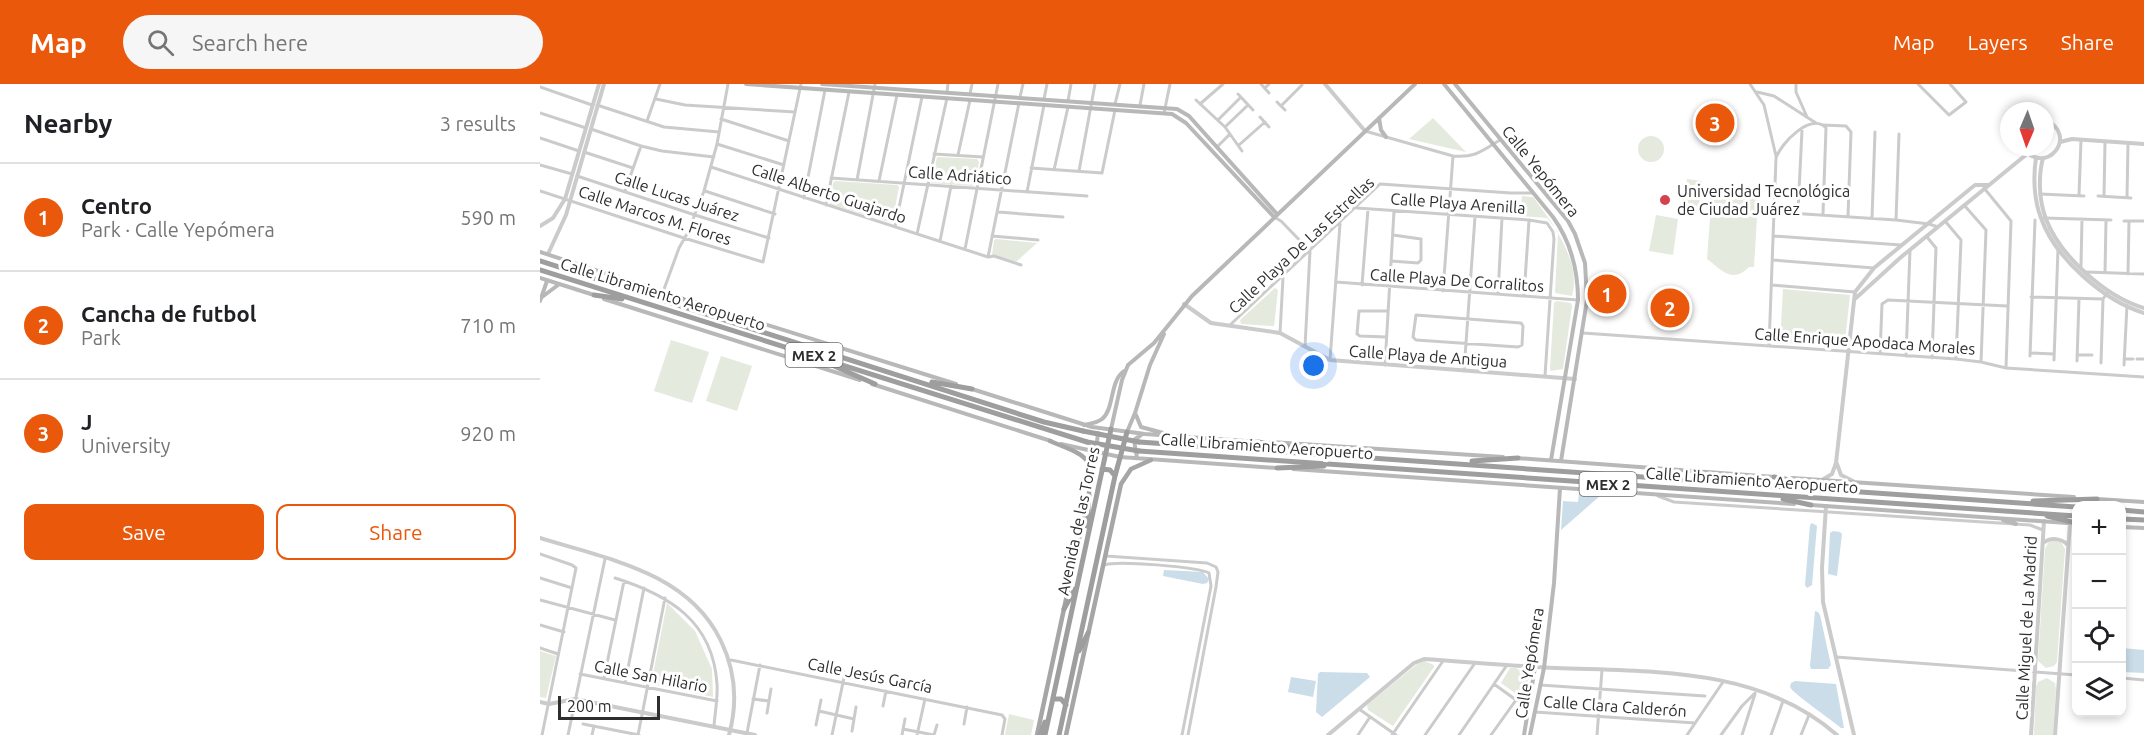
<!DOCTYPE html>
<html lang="en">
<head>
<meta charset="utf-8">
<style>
	:root { --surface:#fff; --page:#f6f6f6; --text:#202124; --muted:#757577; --line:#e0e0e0; --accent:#ea580c }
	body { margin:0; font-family:Ubuntu,sans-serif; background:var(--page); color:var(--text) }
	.controls { position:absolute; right:18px; bottom:18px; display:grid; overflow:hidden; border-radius:12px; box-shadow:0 3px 9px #0003 }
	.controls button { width:54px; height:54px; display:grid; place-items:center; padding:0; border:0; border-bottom:2px solid var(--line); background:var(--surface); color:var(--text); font:30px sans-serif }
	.compass { position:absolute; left:1460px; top:18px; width:54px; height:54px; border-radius:50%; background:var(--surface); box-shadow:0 3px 9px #0003; rotate:182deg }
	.scale { position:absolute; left:18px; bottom:15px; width:102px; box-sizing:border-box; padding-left:6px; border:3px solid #2e2e2e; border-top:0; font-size:16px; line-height:21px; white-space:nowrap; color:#2e2e2e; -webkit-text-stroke:4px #fff; paint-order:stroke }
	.you { position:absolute; left:774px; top:282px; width:21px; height:21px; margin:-15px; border:4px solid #fff; border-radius:50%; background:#1a73e8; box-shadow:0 0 0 9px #1a73e833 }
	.badge { display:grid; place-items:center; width:39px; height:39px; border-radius:50%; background:var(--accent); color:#fff; font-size:20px; font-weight:700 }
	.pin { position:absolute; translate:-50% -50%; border:3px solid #fff; box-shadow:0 2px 6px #0006 }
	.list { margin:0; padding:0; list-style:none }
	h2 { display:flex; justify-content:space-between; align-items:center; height:78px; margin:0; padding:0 24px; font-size:26px }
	h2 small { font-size:20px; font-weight:400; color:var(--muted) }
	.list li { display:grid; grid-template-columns:39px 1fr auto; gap:18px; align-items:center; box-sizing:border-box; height:108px; padding:0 24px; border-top:2px solid var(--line) }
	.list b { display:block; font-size:22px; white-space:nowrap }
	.list p { margin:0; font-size:20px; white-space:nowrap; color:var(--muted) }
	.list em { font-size:20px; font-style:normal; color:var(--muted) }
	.actions { display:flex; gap:12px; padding:18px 24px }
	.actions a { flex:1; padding:14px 0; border:2px solid var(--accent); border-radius:12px; text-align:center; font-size:21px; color:var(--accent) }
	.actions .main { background:var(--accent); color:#fff }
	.icon { flex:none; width:33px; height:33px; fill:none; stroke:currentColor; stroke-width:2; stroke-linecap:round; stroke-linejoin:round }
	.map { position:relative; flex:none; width:1604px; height:651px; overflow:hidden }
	header { display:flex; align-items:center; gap:36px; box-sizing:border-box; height:84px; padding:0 30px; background:var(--accent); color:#fff }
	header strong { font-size:28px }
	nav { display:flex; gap:33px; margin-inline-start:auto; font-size:21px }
	.search { width:420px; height:54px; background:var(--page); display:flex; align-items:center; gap:15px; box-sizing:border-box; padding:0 21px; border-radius:33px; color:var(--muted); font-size:22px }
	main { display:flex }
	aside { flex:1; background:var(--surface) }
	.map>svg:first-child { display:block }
	.green { fill:#e4eadd }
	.water { fill:#cbdde8 }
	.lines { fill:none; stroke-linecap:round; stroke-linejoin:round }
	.minor { stroke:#cbcbcb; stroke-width:3 }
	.tertiary { stroke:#cbcbcb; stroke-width:4 }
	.secondary { stroke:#b8b8b8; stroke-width:4 }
	.primary { stroke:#a6a6a6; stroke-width:4.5 }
	.trunk { stroke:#9e9e9e; stroke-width:5 }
	.trunk-bridge { stroke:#9e9e9e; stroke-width:5 }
	.poi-dot { fill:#d4414f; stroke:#fff; stroke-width:2 }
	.labels { text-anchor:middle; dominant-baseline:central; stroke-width:6; stroke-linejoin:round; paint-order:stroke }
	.shield { fill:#fff; stroke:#6d6d6d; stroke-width:1.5 }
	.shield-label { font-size:15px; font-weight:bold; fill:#2e2e2e }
	.street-label { font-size:16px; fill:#2e2e2e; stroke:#fff }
	.poi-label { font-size:16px; fill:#2e2e2e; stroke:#fff; text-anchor:start }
</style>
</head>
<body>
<header>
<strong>Map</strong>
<div class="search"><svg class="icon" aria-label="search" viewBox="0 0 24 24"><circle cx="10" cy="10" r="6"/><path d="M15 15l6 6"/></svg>Search here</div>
<nav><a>Map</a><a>Layers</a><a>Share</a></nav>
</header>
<main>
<aside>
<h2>Nearby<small>3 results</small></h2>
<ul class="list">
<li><span class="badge">1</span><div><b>Centro</b><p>Park · Calle Yepómera</p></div><em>590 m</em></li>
<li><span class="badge">2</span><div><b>Cancha de futbol</b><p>Park</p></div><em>710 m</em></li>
<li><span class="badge">3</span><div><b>J</b><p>University</p></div><em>920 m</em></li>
</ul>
<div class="actions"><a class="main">Save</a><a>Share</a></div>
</aside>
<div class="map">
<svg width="1604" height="651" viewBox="0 0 1604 651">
	<rect width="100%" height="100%" fill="#fff"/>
	<path class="green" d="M893,34L926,68L869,55Z
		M1098 65a13 13 0 1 1 26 0a13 13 0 1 1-26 0Z
		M397,73L437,75L439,78L435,100L433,102L391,99Z
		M1147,95L1162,97L1159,122L1143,120Z
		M295,97L357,101L359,103L352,139L290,120L293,99Z
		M1191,102L1205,104L1216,116H1218L1214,183H1209C1191,201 1180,184 1167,175L1172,108L1177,109Z
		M982,112L993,113C1012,138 1042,178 1032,212L1015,209L1018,148L1007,134L980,132Z
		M1116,131L1138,135L1133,171L1109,167Z
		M456,155L497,159L476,178L452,171L454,156Z
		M735,204L738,206L734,242L701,240L700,236Z
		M1243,205L1310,211L1305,257L1298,262L1240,258Z
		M1116,213L1145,217L1144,233L1114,231Z
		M1016,217L1031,219L1032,222L1023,285L1011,287L1010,285L1014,219Z
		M131,256L169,268L152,319L114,307Z
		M181,272L212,282L197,327L166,317Z
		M1515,456L1521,458L1525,465L1517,578L1514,582L1506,584L1498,577L1505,465L1508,459Z
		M127,519L155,547L172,585L173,613L111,600Z
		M0,567L16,572L6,614L0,613Z
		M882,576L894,581V583L853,642L828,626L827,621Z
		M970,584H976L987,591L988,599H983L981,604L987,606L985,613L982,614L961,599Z
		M1507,594L1515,599L1516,605L1513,651H1494L1496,603L1498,598Z
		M469,630L494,636L491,651H465Z"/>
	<path class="water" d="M1039,409L1061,411L1021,446L1023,417L1038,418Z
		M1272,439L1277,442L1272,501L1267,504L1265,501L1270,441Z
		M1293,447L1300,448L1302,450L1297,492L1288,490L1290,449Z
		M624,486L663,488L669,495L667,499L663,500L623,492Z
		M1275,527L1278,528L1280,531L1291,581L1288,585H1271L1270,582Z
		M1582,564L1604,566V589L1582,588Z
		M780,588L827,589L830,593L782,633L776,628L778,590Z
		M751,593L776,597L773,613L748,608Z
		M1255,597L1296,600L1304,644H1301C1292,636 1252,609 1250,603L1251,599Z"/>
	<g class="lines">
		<path class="minor" d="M721,0L729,9
			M1210,0L1224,21L1236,72
			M1256,0V8L1267,33
			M1378,0L1409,31L1426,18L1410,0
			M0,3L52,21
			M725,4L729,0
			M407,8L408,0
			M1217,8L1234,12L1276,39
			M430,10L432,0
			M698,10L713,26
			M480,13L483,0
			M116,15L145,21L255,28
			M504,15L507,0
			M656,16L685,43L702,67
			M528,17L531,0
			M737,18L745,26
			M575,20L580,0
			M660,20L683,0
			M57,21L124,43L179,48
			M600,21L604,0
			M741,22L762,1
			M0,29L46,44
			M624,29L630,0
			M720,33L729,43
			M181,35L249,57
			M678,36L701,13
			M107,37L120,0
			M1283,41L1306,42L1311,48L1308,132
			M685,43L708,21
			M51,45L101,62L122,67L174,73
			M825,47L913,72C935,74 942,67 960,56
			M0,54L39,67
			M177,60L244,81
			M699,61L725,38
			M677,63L690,50
			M44,68L93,84
			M394,70L443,73
			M418,71L430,16
			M0,81L32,90
			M171,83L448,173L454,172L481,181
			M491,84L562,89L575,26
			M514,86L528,23
			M539,87L555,0
			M37,92L155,131L229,154
			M291,94L547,112
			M317,96L335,0
			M339,97L357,11
			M1444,104L1471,137L1466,284
			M0,107L144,154L223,178L261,0
			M85,107L101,62
			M165,107L235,130
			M487,108L504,21
			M1500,110L1544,112
			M1539,111L1541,56
			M1558,112L1591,114
			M1564,112L1565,58
			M264,114L285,6
			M1587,114L1588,59
			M286,121L309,8
			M1424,121L1446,146L1441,278
			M817,124L989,136L1007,139L1013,148L1014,155L1005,292
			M458,128L523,133
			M1234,128L1356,136L1389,140L1398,143
			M1258,128L1262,46
			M734,133L741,137L770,167L765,263
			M1332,134L1335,48
			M1504,134L1571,136
			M1356,136L1359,50
			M1405,137L1421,156L1416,275
			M1584,137H1604
			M355,143L382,13
			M377,150L407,14
			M452,152L498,156
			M1233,152L1361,161
			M1387,153L1396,164L1392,274
			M400,157L411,102
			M425,165L458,0
			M448,173L479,19
			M1233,176L1334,184
			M851,177L878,179L881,176V155L853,151
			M1541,182L1542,135
			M1546,188L1604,190
			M1565,189L1566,137
			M1588,190L1589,137
			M796,198L1038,216
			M822,201L828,125
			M1232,201L1315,208
			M903,207L913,72
			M123,208L139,164L148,148L164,107L177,60L188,0
			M958,210L962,134
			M984,212L989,136
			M1491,213L1563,215L1567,209
			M876,231L981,239L983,242L982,261L978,263L876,256L873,253Z
			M690,241L840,100L971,109H993
			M740,249L743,194
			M1043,249L1416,275L1441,278L1466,284L1604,293
			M846,253L820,252L817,250L819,227H847
			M1229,262L1236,74C1241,59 1271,28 1286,44L1283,130
			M1490,269L1514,270
			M1340,270L1342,220L1348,216L1467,222
			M1537,271H1552
			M1366,272L1370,166
			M1490,272L1495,136
			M1584,275H1593
			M1597,275H1604
			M790,276L800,140
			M1514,276L1518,165
			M1537,277L1539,215
			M1561,279L1563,215
			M845,281L854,127
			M1584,281L1587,221
			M924,287L935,133
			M1118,412L1134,418L1490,441L1503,446
			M0,470L32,481L36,484L2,651
			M566,472L667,479L676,483
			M564,481C577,476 657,483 669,489
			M0,494L32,504
			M75,494C129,511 173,537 177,600C178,614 175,628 174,642
			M0,516L75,536
			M0,541L24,548
			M0,564L18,570
			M1296,573L1536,591
			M191,576L462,631L465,635L462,651
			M40,590L177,617
			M64,594L84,497
			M1582,594L1604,596
			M85,599L104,504
			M954,600L976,616L989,618
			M1000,601L1165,612
			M213,615L229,617
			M343,622L346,607
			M819,625L856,651
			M279,627L314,635
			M995,628L1155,639
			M227,629L231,605
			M43,640L99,651
			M424,640L427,623
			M276,641L281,616
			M363,645L394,651
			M312,647L316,623
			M207,649L220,581
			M28,651L65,475
			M52,651L54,642
			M98,651L125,514
			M292,651L305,589
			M362,651L365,635
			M377,651L385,615
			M394,651L397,641
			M642,651L671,502L669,489
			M648,651L676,503L678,488L676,483
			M818,651L830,633
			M852,651L903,577
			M885,651L935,579
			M919,651L967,581
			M951,651L976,616
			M1057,651L1062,586
			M1147,651L1183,598
			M1181,651L1202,622L1215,609
			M1202,651L1215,610
			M1231,651L1243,617
			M1261,651L1269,631"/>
		<path class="tertiary" d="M785,0L825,47
			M1520,58L1532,55L1604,60
			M1482,63C1506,95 1540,50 1505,36
			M1496,74C1493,93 1494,116 1501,134C1515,174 1564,217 1604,229
			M1503,74C1498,93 1499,117 1506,135C1520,172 1566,213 1604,224
			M0,142L13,134L25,115L59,0
			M8,170L26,131L64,0
			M1316,214L1360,174L1487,70
			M644,220L671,239L740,249L790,276L1035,295
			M1297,380L1301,391L1313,397
			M1282,396L1292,390L1296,379L1315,208L1334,184L1430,105L1435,101H1448
			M1286,422L1282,484L1283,518L1314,651
			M0,454C67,475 148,488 181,557C196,588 198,618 189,651
			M1503,459C1511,453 1521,454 1528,461
			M0,618L9,620L35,615L215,651
			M788,651L874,579L884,575C928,578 972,582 1016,584C1113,588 1220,583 1297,651
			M1491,651L1504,437
			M1515,651L1530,439"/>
		<path class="secondary" d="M206,0L632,30L646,39L734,133
			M282,0L637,25L649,32L737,130
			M904,0L1013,133C1031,158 1038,185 1038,216L1011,376
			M915,0L1028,137L1035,150L1045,179L1047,216L1021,377
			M839,34L841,46L846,53
			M0,168L138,213
			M0,194L54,211
			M2,213L18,201
			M64,215L320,296
			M0,217L7,197
			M151,217L416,300
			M332,300L511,357
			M432,305L552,343L605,350L720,358
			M596,331L601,343L627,350
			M544,341C549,340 557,339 562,335C575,324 569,298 584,287
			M571,345L582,296L588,281L614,259L652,212L875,0
			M587,348L595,329L610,281L624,250
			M731,358L963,373
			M521,360L580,373L737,384
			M551,368L557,358L558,349
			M597,374L594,356L601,351
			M976,374L1235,393
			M753,385L1254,420
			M1252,394L1534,413
			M1557,415L1604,418
			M1271,421L1527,439
			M1463,436L1476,440
			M1582,443L1604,444
			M984,651L995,583
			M990,651L1004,584L1014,499L1020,404"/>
		<path class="primary" d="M510,357C545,372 557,371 548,414
			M497,651L546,422
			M526,651L581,400L591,385L611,376"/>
		<path class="trunk" d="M0,177L504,338L543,347
			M0,186L547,358
			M54,211L82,215
			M136,212L166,227
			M285,278L335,300
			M392,298L432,305
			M599,358L1536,423
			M718,358L761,365
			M599,367L1536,432
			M932,377L978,374
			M737,384L784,382
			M562,385L570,386L575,392
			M1234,393L1282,402
			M1243,415L1271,421
			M1493,417L1557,415
			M1582,426L1604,428
			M1507,432L1536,439
			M1582,435L1604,436
			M547,442L549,411
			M524,525L535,505
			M539,567L548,549
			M513,615H521L526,621
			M500,651L505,638
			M505,651L571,345
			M519,651L575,392L587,348"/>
		<path class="trunk-bridge" d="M543,347L599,358
			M547,358L599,367"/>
	</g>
	<circle class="poi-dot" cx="1125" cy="116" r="6"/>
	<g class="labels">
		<g class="shield">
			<rect x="245.5" y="259" width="57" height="24" rx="4.5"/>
			<rect x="1039.5" y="388" width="57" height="24" rx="4.5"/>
		</g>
		<g class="shield-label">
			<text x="274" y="271">MEX 2</text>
			<text x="1068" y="400">MEX 2</text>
		</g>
		<g class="street-label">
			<text transform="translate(1001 87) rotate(51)">Calle Yepómera</text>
			<text transform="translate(420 91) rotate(4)">Calle Adriático</text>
			<text transform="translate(289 109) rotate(18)">Calle Alberto Guajardo</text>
			<text transform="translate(137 112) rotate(18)">Calle Lucas Juárez</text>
			<text transform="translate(918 119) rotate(4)">Calle Playa Arenilla</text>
			<text transform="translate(115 131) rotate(18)">Calle Marcos M. Flores</text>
			<text transform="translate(761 161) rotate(-43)">Calle Playa De Las Estrellas</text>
			<text transform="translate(917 196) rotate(4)">Calle Playa De Corralitos</text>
			<text transform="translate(123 210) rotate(17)">Calle Libramiento Aeropuerto</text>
			<text transform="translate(1325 257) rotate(4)">Calle Enrique Apodaca Morales</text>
			<text transform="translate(888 272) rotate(4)">Calle Playa de Antigua</text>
			<text transform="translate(727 362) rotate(4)">Calle Libramiento Aeropuerto</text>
			<text transform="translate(1212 396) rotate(4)">Calle Libramiento Aeropuerto</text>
			<text transform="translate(538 437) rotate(-78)">Avenida de las Torres</text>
			<text transform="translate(1486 544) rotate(-87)">Calle Miguel de La Madrid</text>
			<text transform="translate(989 579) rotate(-81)">Calle Yepómera</text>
			<text transform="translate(330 591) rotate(11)">Calle Jesús García</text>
			<text transform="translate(111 592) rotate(11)">Calle San Hilario</text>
			<text transform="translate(1075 622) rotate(4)">Calle Clara Calderón</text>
		</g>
		<g class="poi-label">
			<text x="1137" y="107">Universidad Tecnológica<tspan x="1137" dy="18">de Ciudad Juárez</tspan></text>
		</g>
	</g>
</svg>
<div class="controls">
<button>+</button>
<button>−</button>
<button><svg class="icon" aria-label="locate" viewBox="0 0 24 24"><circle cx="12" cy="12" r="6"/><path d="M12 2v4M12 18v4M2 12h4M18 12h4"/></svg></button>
<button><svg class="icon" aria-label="layers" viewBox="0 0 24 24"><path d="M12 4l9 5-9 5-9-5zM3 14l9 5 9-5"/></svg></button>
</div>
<svg class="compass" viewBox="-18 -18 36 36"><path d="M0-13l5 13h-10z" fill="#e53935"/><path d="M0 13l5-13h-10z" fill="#757577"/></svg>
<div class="scale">200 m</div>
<div class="you"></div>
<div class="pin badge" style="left:1067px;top:210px">1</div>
<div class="pin badge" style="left:1130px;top:224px">2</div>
<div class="pin badge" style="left:1175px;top:39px">3</div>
</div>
</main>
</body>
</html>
